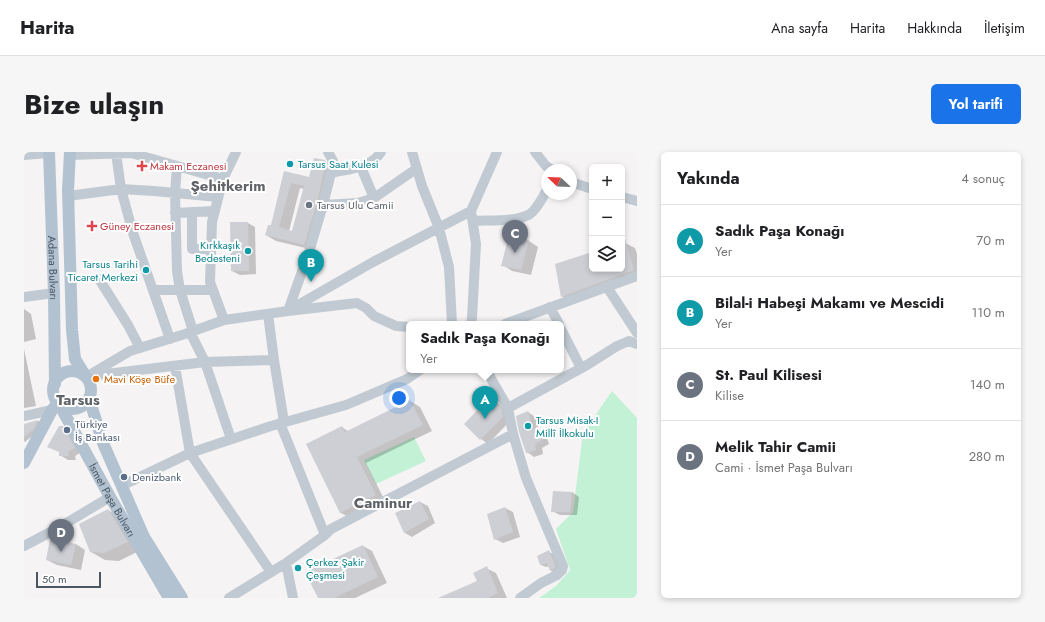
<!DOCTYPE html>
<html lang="tr">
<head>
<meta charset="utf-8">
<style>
	:root { --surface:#fff; --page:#f6f6f6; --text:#202124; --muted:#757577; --line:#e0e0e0; --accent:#1a73e8 }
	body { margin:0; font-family:Jost,sans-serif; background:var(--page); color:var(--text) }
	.controls { position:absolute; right:12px; top:12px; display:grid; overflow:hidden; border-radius:6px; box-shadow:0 2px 6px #0003 }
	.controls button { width:36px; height:36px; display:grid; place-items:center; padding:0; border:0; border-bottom:1px solid var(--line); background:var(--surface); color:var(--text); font:20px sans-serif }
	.compass { position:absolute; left:517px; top:12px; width:36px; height:36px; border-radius:50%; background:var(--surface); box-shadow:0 2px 6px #0003; rotate:293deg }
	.scale { position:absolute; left:12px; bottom:10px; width:65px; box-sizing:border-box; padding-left:4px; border:2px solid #4a5661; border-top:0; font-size:11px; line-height:14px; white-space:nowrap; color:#4a5661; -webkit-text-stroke:3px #fff; paint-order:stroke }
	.you { position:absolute; left:375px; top:246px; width:14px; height:14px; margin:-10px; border:3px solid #fff; border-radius:50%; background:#1a73e8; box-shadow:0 0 0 6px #1a73e833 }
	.badge { display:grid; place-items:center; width:26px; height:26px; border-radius:50%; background:var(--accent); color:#fff; font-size:13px; font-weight:700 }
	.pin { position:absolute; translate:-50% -33px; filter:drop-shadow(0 1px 2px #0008) }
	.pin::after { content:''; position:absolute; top:21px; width:14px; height:12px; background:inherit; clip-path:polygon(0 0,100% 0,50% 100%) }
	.popup { position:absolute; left:382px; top:169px; width:158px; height:52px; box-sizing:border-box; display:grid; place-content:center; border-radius:6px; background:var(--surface); filter:drop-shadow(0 1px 3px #0005); font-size:13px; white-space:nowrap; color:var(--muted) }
	.popup b { font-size:15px; color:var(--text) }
	.popup::after { content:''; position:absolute; left:50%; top:100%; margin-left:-8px; border:8px solid transparent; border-top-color:var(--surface) }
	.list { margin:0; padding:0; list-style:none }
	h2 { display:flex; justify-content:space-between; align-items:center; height:52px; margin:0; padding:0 16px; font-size:17px }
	h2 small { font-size:13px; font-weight:400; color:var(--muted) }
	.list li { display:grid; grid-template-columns:26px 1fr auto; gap:12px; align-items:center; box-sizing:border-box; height:72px; padding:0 16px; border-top:1px solid var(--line) }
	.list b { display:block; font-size:15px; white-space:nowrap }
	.list p { margin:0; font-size:13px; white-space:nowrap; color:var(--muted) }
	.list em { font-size:13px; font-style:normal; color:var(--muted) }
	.icon { flex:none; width:22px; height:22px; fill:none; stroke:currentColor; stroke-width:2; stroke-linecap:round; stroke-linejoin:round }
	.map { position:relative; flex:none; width:613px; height:446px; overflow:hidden; border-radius:6px }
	header { display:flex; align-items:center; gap:24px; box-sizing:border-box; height:56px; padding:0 20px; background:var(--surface); border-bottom:1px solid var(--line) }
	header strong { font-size:19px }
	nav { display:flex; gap:22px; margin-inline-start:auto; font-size:14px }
	.intro { display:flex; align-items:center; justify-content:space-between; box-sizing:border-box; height:96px; padding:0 24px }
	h1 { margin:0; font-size:28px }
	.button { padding:10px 18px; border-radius:6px; background:var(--accent); color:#fff; font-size:14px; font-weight:700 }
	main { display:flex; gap:24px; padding:0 24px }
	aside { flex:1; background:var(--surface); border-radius:6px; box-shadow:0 2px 6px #0003 }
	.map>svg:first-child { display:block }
	.green { fill:#c3f1d5 }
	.shadow { fill:#0003; fill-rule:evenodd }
	.building { fill:#cdcfd5; fill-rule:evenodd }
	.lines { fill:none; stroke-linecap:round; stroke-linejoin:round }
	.minor { stroke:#c1cad2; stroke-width:10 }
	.major { stroke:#b3c2d1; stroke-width:12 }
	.culture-dot { fill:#0f9aa8; stroke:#fff; stroke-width:1.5 }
	.health-dot { fill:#e0444e; stroke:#fff; stroke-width:1.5 }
	.worship-dot { fill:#6b7280; stroke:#fff; stroke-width:1.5 }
	.food-dot { fill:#e8710a; stroke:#fff; stroke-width:1.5 }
	.service-dot { fill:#5c6f8a; stroke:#fff; stroke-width:1.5 }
	.labels { text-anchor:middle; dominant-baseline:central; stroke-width:4; stroke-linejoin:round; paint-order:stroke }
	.culture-label { font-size:11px; fill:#0d838f; stroke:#fff; text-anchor:start }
	.health-label { font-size:11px; fill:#be3a42; stroke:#fff; text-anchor:start }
	.worship-label { font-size:11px; fill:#5b616d; stroke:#fff; text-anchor:start }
	.street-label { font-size:11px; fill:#4a5661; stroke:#fff }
	.food-label { font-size:11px; fill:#c56008; stroke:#fff; text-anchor:start }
	.service-label { font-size:11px; fill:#4e5e75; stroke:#fff; text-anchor:start }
	.district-label { font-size:15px; font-weight:bold; fill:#5f6368; stroke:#fff }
</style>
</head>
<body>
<header>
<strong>Harita</strong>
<nav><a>Ana sayfa</a><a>Harita</a><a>Hakkında</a><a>İletişim</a></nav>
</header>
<div class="intro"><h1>Bize ulaşın</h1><a class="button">Yol tarifi</a></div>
<main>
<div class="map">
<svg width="613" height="446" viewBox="0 0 613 446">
	<rect width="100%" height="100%" fill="#f5f3f3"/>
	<path class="green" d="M588,239L613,266V446H515L532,434L546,418L532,377L549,360L559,281Z
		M390,285L402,309L352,332L340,308Z"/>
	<path class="shadow" d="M301,9L311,15L290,98L252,89L242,83L248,75L261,20L286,27ZM276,36L280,37L269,80L265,79Z
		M224,71L231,75L232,122L216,123L208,119Z
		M505,89L514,95L507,123L488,119L479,113Z
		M601,91L611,96L613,102V126L547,150L538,144L568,101V117H598V92Z
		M0,157L7,162L12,187L0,190Z
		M0,197L12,254L0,256Z
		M466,247L474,251L483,260L486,269L464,292L457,287L441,272Z
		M386,249L396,255L408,279L342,311L361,349L327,366L317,361L318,275L325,280Z
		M504,260L511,265L515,277L521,281L525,292L518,296L519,302L510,305L503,300Z
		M14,269L19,271L14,279L1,290L0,289V273Z
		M38,275L46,280L57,300L51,304L52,308H44L36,303Z
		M548,340L555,345L553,363H536L528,359Z
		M396,350L404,354L411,371L388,385L381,381Z
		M481,356L489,360L496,385L479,391L471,387Z
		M84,358L99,367L117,398L95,409L81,408L67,400Z
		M52,392L61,398L57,418L33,413L23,408Z
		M339,394L348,399L363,431L331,446H295Z
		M525,400L530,402L536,418L531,421L527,419L525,414L522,415L517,413Z
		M462,416L472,421L483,446H417L454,429Z"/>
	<path class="building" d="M290,6L301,8L302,10L293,51L280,93L241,83L244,73H247L260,19L285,25ZM267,31L280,34L268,79L255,75Z
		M206,70H224L225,119H207Z
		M485,83L505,88L497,118L477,114Z
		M598,84H600L610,118L537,145L531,112L568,100V117H598Z
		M466,245L476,255L478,258L479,265L456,288L440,272Z
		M386,248L399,273L333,305L352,343L316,361L282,292L318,274L321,280Z
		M504,259L509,277L514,276L518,288L511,292L512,298L502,301L495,280L492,264Z
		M14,268L10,277L0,285V272Z
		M35,274H39L51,296L44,300L45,304H35V300L23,295Z
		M529,339L548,340L546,360H527Z
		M396,349L405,367L380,381L371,361Z
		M481,355L489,380L470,388L463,362Z
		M84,357L104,390L80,401L66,400L55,372Z
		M26,387H28L52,392L47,413L22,408Z
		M339,393L354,425L310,446H294L281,420Z
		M525,398L532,415L526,419L523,411L516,413L513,404Z
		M463,414L474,441L464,446H414L453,429L449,421Z"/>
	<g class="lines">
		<path class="minor" d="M388,0L398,34L415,76L425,115L426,133L428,172
			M511,0L522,14L528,18
			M92,1L97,37L109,81L146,187
			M0,3L25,1
			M46,3L107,1L199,27
			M153,14L151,41L153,119L156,138L169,179
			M337,15L350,46
			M307,21C324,17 347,16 357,0
			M547,30L568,37
			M44,44L97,37L130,39L194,45
			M598,45L613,49
			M299,53L334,51L350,46L392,17
			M168,60V97H187
			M151,61L191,59
			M449,69C464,68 494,70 506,62C513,57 518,46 523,38
			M75,127L104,173L116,196
			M583,135L613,181
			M129,138H189
			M0,145L30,141
			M526,155L535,172
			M267,157L349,110L447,59
			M264,159L285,100L299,53L307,21L309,9L304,0
			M244,162L250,208L260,270
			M200,168L186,130L188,70L199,27L212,0
			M447,172L448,166L452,92L447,59L473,0
			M481,172L613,124
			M537,177L557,216
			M166,180L181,210L207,287
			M151,214L166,301L247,420
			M462,218L484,256L489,282L502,326L539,414L538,418L533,423L517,431L496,446
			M66,224L181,210L250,208
			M62,225L106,199L161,182L200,168L264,159L333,151L342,156L350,164L372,174L385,175
			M484,256L563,213L593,194L605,189L613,192
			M0,264L28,258
			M256,271L301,383
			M97,334L166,301L247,274L322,253L383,227L396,218
			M0,394L34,376L86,345
			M262,411L269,446
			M205,446L262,411L301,383L307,377L489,282"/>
		<g class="major">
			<path id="s1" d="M25,0L30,141L31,232"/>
			<path d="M46,0L44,38L48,178L51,207L62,225"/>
			<circle cx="48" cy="238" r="19"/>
			<path d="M65,246L79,291L120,385L158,446"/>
			<path id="s2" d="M34,250L86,345L145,446"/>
			<path d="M0,311L28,258L34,250"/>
		</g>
	</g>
	<g class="culture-dot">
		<circle cx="266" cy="12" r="4"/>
		<circle cx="224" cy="99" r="4"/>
		<circle cx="122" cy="118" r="4"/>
		<circle cx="504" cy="274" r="4"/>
		<circle cx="274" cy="416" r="4"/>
	</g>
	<g class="health-dot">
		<path d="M116 8h4v4h4v4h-4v4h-4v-4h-4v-4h4z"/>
		<path d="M66 68h4v4h4v4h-4v4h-4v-4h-4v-4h4z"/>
	</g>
	<circle class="worship-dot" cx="285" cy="53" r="4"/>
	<circle class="food-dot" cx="72" cy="227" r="4"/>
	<g class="service-dot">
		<circle cx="43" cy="278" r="4"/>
		<circle cx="100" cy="325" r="4"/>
	</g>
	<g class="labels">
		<g class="culture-label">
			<text x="274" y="12">Tarsus Saat Kulesi</text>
			<text x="216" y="93" text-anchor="end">Kırkkaşık<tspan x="216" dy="13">Bedesteni</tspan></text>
			<text x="114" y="112" text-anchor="end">Tarsus Tarihi<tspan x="114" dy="13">Ticaret Merkezi</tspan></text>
			<text x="512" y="268">Tarsus Misak-I<tspan x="512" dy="13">Millî İlkokulu</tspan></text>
			<text x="282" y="410">Çerkez Şakir<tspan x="282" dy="13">Çeşmesi</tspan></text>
		</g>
		<g class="health-label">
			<text x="126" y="14">Makam Eczanesi</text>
			<text x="76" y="74">Güney Eczanesi</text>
		</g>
		<g class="worship-label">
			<text x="293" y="53">Tarsus Ulu Camii</text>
		</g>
		<g class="street-label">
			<text stroke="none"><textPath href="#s1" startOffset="116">Adana Bulvarı</textPath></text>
			<text stroke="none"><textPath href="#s2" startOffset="112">İsmet Paşa Bulvarı</textPath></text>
		</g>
		<g class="food-label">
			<text x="80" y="227">Mavi Köşe Büfe</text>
		</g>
		<g class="service-label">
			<text x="51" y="272">Türkiye<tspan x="51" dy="13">İş Bankası</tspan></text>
			<text x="108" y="325">Denizbank</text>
		</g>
		<g class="district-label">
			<text x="204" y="34">Şehitkerim</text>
			<text x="54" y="248">Tarsus</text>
			<text x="359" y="351">Caminur</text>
		</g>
	</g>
</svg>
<div class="controls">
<button>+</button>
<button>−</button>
<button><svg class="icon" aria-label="layers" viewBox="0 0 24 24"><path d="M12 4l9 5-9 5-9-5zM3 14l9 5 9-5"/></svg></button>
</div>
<svg class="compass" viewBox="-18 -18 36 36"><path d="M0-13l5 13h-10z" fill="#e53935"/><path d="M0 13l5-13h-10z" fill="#757577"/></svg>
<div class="scale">50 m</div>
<div class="you"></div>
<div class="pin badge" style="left:461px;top:267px;background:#0f9aa8">A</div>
<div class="popup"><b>Sadık Paşa Konağı</b>Yer</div>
<div class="pin badge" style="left:287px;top:130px;background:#0f9aa8">B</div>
<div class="pin badge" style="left:491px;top:101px;background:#6b7280">C</div>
<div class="pin badge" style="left:37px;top:400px;background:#6b7280">D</div>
</div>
<aside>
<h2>Yakında<small>4 sonuç</small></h2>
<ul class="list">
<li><span class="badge" style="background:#0f9aa8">A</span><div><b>Sadık Paşa Konağı</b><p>Yer</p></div><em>70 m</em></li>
<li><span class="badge" style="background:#0f9aa8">B</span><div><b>Bilal-i Habeşi Makamı ve Mescidi</b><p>Yer</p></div><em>110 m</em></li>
<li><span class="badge" style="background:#6b7280">C</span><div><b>St. Paul Kilisesi</b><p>Kilise</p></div><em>140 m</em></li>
<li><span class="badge" style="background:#6b7280">D</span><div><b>Melik Tahir Camii</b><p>Cami · İsmet Paşa Bulvarı</p></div><em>280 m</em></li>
</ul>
</aside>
</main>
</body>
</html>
